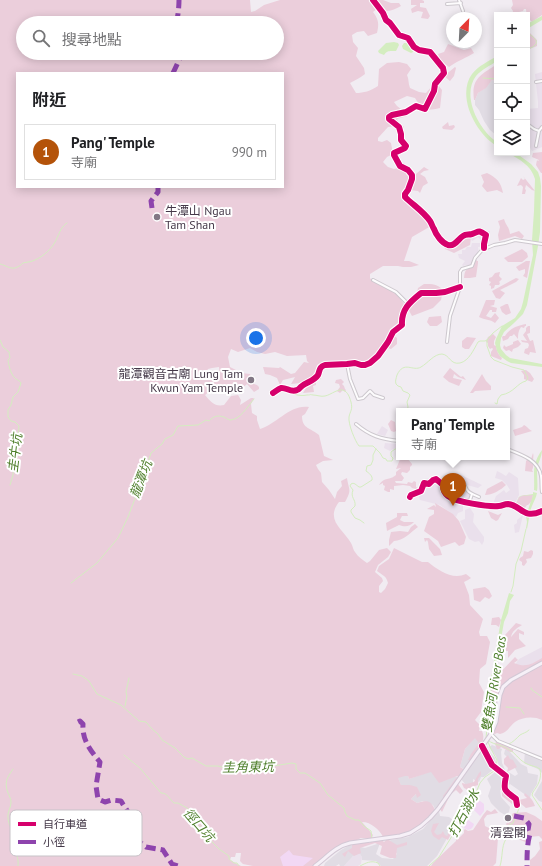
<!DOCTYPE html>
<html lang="zh-TW">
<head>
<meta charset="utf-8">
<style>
	:root { --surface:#fff; --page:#f2f2f2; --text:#202124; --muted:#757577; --line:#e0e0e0; --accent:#b45309 }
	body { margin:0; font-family:"PT Sans","Noto Sans TC",sans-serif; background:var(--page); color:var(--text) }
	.controls { position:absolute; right:12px; top:12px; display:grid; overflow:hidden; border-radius:0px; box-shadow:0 2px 10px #0003 }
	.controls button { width:36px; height:36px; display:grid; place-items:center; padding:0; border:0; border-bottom:1px solid var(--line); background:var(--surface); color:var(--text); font:20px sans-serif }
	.compass { position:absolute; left:446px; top:12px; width:36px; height:36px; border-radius:50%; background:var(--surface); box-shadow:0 2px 10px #0003; rotate:24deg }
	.you { position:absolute; left:256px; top:338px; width:14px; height:14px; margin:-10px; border:3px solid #fff; border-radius:50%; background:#1a73e8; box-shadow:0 0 0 6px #1a73e833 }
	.badge { display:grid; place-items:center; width:26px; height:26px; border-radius:50%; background:var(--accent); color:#fff; font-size:13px; font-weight:700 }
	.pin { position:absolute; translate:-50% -33px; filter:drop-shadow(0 1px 2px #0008) }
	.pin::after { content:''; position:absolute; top:21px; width:14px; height:12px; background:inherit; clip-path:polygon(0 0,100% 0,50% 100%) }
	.popup { position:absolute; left:396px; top:408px; width:114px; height:52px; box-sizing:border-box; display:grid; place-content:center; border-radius:0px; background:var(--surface); filter:drop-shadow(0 1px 3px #0005); font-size:13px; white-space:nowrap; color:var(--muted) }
	.popup b { font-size:15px; color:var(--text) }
	.popup::after { content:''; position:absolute; left:50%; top:100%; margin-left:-8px; border:8px solid transparent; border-top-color:var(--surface) }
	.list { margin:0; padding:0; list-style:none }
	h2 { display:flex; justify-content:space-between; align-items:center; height:52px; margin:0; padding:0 16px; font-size:17px }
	h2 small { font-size:13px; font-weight:400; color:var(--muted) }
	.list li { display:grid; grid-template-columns:26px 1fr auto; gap:12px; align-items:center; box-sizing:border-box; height:56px; margin:0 8px 8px; padding:0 8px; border:1px solid var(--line); border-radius:0px }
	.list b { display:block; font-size:15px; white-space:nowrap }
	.list p { margin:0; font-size:13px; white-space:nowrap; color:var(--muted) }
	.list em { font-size:13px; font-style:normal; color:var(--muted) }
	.icon { flex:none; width:22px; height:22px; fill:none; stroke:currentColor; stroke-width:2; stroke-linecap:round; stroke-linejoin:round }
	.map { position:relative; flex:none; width:542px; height:866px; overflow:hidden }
	.search { position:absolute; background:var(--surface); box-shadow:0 2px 10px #0003; left:16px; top:16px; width:268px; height:44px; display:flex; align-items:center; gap:10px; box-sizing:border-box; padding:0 14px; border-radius:22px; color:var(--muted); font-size:15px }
	.panel { position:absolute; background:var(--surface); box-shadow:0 2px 10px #0003; left:16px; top:72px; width:268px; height:116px; border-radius:0px }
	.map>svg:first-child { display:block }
	.residential { fill:#eae0ec }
	.industrial { fill:#e1dce4 }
	.green { fill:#ebcedb; fill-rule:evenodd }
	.sand { fill:#f2d8f4 }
	.water { fill:#d4edc0 }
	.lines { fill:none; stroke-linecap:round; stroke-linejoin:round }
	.stream { stroke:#d4edc0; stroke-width:1 }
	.street-casing { stroke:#cdc8ce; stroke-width:4 }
	.secondary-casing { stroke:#d3c8d5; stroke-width:5 }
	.street { stroke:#fdfcfd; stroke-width:2 }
	.secondary { stroke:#f6f0f7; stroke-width:3 }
	.quiet { stroke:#8e44ad; stroke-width:5; stroke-dasharray:10 5; stroke-linecap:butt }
	.cycleway-casing { stroke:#fff; stroke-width:8 }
	.cycleway { stroke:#d6006c; stroke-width:6 }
	.poi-dot { fill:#817784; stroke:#fff; stroke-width:1.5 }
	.labels { text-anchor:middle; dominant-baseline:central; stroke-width:4; stroke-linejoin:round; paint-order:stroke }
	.poi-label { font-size:12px; fill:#443848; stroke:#fff; text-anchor:start }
	.water-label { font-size:13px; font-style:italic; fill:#4f7f2c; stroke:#fff }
	.key { fill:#fff; stroke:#c7c3c8; stroke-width:1 }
	.key-label { font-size:11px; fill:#443848 }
</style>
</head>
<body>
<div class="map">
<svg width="542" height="866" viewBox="0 0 542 866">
	<rect width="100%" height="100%" fill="#f1ecf2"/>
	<path class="residential" d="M542,72V147L532,151L527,142V109L538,108V102L535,74Z
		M477,230H483V231L486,233L488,231H490V234L488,236L485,246L478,247L479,255L472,261L473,263L470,266L466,265L463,266L462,265L465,261L459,258L458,254H462V250H465L467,247H471L472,243H480L481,240L478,237L475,239L474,240L472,241L471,239L472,233Z
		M382,426L388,430L385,436L377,434Z
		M385,443L399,444V448L393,449L390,451L384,448Z
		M497,471L501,473L506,476L509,472L518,478L519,495L514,505L511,504L502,503L498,505L493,504L496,496L504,490L506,493L510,490L507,485L502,480L495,478Z
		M457,473L482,485L478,488L467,485V489L474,495L470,501L463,503V511L458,513L456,517L440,505L420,500L417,489L424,479L435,478L444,482L448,475Z
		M470,508L474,514L473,522L484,537V541L482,545L479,541L475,542L469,539L460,521L465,519V510Z
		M523,515L519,532L515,533L514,525L517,523V520Z
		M542,647V659L522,669L514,666L519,659Z
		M358,854H360L362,857L361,864L358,866H344L353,856Z"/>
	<path class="industrial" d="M492,80L497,81V136L490,130L484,121L479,110L475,105V100L478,93L485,88Z
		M475,737L482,743L464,769L460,767L465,749Z
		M492,745L502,749L501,752L502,763L505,770L515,776L518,774L512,762L504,754L505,750H508L521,764L527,767L528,773L538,775L537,784L531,794L530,798L510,784L503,790H500L501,797L510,807L509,812L505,815L500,812L491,803L488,796L491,787L487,779L494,773L499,766L496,756L489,747Z
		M487,746L489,751L495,758L496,763L495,766L492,763L485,749Z
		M482,749L489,764L494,769L484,777H481L479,782L473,779V783L466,785L461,779Z
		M525,751L542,758V777V773L538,769L524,763Z
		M431,771L458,777L435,809L433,805L423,801L417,803L411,799L416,794L420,795L410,785H401L397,777L405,775L408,776L409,779Z
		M542,781V802L539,801L534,795Z
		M439,811L440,816L449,817L453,820L446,840L437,856L427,866H381L376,861L362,860V857L360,854H358L353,856L344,866H340L339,864L336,866H324L325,863L341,850L350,845L365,848L380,843L376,854L382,858L393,859L397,854L394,849L386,841L408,837L423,829Z"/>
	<path class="green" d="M0,0H250L251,12L255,11L264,5L280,0H383L391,3H399L401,6C392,11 387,13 378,8L373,12C379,20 379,24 377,33L368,36L364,31L357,32L352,35L353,42L358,48L356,56L364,68L365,74C360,78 355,80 350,83L356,93C364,93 370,91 378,86L379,69L387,63L399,62L407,64L411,69L407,75C409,79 408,83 410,88L419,92L426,93L433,85H438L442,90L440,108C426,111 423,111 415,98L407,96L394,102L397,106L406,113L407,116L397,119L399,123L404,127L400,130L395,126L388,127L378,138V141L382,142L387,140L391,143L393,154L387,157L383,162L388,167L394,169L402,167L408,170L411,176L410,181L403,194L405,199L413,204L424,215L431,226L412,237L404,261H409L419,265L411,267H403L398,266H383L370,274V278L372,281L395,292L400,298L404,304V308L401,313L399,325L391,332L386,343L380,352L369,362L363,364L354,361L346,363H322L317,365V366C313,380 305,383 291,384L295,377L283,380L280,385L277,378L270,375L265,374L263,367L279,368L280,367L291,374L295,373L304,362L309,363L307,361L306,355L287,356L275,352L265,354L257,352L250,348L238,352L231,349L228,357L230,367L242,373L250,374L251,377L249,382L257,385L259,387V389L254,392L247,384C241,389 239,391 232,385L226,390L221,385L214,388L205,395C211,402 215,407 224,405L231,396L238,395L241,400L240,405L251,398H254L251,404L252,413L257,416V420L260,429C277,424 290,404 309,407L305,414L302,416C302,429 311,428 319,435L324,456L333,460L323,461L316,465L318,469L321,473L322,482L329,490L335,499L337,492L342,486L341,481L347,478C349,491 352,489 345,502H339C325,520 343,529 351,543C353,546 353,550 355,552C358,557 363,560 367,563L370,561L379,550L387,548L391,552L388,557L378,565L375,572L382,578L383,581L379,586V592L381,593L385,589L388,583C386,575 383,576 377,571L379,566L389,559L394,548L422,562H428C435,568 447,576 457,576C460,576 463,575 466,574L471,578L468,580L464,582L469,595L470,605L483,619L479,632L480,636H487L490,642L486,664L480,669L479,683L484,692L481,712L475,720L480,725L479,731H482C487,742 477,752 470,761L468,760L471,754L479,743L475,738L465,749L460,767L465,770L460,778L457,776L439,783L431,772L409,779L408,776H405L398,778L401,785H410L417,787L421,795L417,798L416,794L411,799L417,803C427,800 431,800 435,810L418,827L403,834L383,837C380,830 371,822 362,822L373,835L371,839L361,838L357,840L369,843L379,837L384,842L387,839L397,845L407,842V845L397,848L396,858H390L380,854L382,846L375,843L360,848L361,853L354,856L348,851L345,857L342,854L352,848V842L343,843L337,847L319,862V866H253L243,864L240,861L241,853H236L235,857H231L230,860L241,866H0ZM23,23H277V53H23ZM17,73H283V187H17ZM219,367L220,375L217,378L203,380L200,377L202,376L205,375L208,369L212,368Z
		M411,0H422L424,1V3H420V7L426,8L430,16L428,19L421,18L423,12L418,11L412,13L411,9L417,5H411Z
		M512,0H542V15L532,22L530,20L527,19L526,9H524L523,11L519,12L517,15H512L513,11L511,8L513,5Z
		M527,31H528L537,40V46L527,50Z
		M448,44L464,50L471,48L474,53C466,58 457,61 449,67L440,60L438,54L444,52Z
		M497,64V81L492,80L486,88L478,93L475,100H474C471,78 481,75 497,64Z
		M455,67L456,68L454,76L450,81L444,76Z
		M448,122L449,126L454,125L455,127L452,130L443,129L442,127Z
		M542,152V173H541L536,165L537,160L538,161L539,160L532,157L533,153Z
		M424,167L429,170L424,171L420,174L425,177L428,183L423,186L420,193L418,191L410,190C412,184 415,180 416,174Z
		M487,173C497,178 501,182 503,193L497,190L487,192L482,186L484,182L481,175Z
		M523,176L535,191L532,190L526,185L525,189L526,190L525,194H522L523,187L521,185L517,186L521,178L523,180L525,179Z
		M504,219C506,226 509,226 510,234L519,231L524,236L522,239L515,236L499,241L498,235L500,227L498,221Z
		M470,233L471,237L470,245L454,253L445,249L444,246H450L452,248L463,237Z
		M522,249L527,253L528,257L522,262H508L504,258Z
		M476,259L477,261H478V263L476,277L470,278H464C465,270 465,270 473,266Z
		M526,261H530L527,278L523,276L525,273V269L519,271L516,267Z
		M500,272L499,276L502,279L499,282L500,283L499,285H495L494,288L491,289V286L489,285L491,282L489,281V278L492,277L495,273Z
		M516,278L519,279L516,282L500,290L505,293L500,299L496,298L492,291Z
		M424,284C433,284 437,284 443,290L441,300L433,308L412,316L407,307L415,300L418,288Z
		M486,300H495L494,305L490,306L497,308L496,312H492V310H490L486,316L491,318L495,313L499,318L495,323C490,319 485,320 479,317Z
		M506,304H508L511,313L506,315L502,312L500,307Z
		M441,316L442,322L437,326H430L427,322L429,317Z
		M526,324V326H525L524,328L521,327C518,331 518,335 518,339L514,334L512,336H510L508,339L503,341L502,337L503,336H505C510,328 517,326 526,324Z
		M528,326H530V333L527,334L530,341L533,340L536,353L530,352L529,355L524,353L525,349L528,348L529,345L528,343L522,342L521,340L527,341L523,335L526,331V328Z
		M392,334L397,338V344L391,349L388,348Z
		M493,334L496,337L494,341V345L496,346C497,351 498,354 502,358L501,360L491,356V352L493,349L492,348L490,349L488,346V343L486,342L488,337Z
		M467,337L476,338L469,349H465L462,347V341Z
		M518,340L521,344L518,347L513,349L512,352L509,350L506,351L503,348L504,345L506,347L513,344V342Z
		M450,368L461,377L463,376L466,380L458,377L454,374L453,378L462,380L459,386L449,382L443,377Z
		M526,370L530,373L534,379L532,382L524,379V375L521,371Z
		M482,374L486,381L491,386V390L475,391L473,393H470Z
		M320,375L321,379L316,380V385L313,386L314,392L303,393L306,388L308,382L318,378Z
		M341,379L344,382L342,384L344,386L345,389L346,390L345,392L343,390L340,393L337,391L340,387L339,384L335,383L336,380Z
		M391,420L395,422L396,431L394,432L391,431L388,424Z
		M524,425C528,427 528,429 532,431L515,436L513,430L522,427Z
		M533,453C534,456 533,458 533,461C533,464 534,466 532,470L533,472L525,471L526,461L527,460L531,459Z
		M401,457L407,458L412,464V465L410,467V470L407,473L402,472L401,474L404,478L402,481H395L396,483L407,484L408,482L412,483L414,481L416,482V487L419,489V490L412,488L410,486C407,486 406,485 403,485C400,485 398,486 394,486V490L390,489V492H388L384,490L385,486L383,485V483L379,485C385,476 389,481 396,475V472L401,468L396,469Z
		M502,481L506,485C501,490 492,495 485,495L487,489Z
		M524,495H533L532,501L528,505H527L524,509L518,507V506L515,505L519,497Z
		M435,503L453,514L459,521L466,537L464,544L459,546L455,542L441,547L438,541L424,531L429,517L434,514V510L427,509L434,505L436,507Z
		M488,511L498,515L502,513L498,520L496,521L491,518Z
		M397,513H407L408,516H402L400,520L404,522H414C409,527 405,527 399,525L387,531L386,523L397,517Z
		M415,524L418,527C411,532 403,541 394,541L389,546V540L391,532L400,531L408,532L411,527Z
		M424,538H429L440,549L442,555L434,556L429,549L428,542L427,540L425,542Z
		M531,550L533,551V554L531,558L526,559L527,562L524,566L522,565V562L519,560L520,558L523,556L524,551L528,552Z
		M485,587L489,590L492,596L489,599L485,597L480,602L474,600L473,589Z
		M499,617L501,620L499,627L496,625H491L492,618Z
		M516,623L522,625C517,628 512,631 511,637L518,629L524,632V635L519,633V639L526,646L515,650L508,658V651H503L505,637L506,636L505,635Z
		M515,657L518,660L514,663C526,668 532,664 542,658V720C534,716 522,717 515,722C509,727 507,733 500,734L497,733L495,734L492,733L488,729L490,719L492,718V710L490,699L492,681Z
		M496,742L505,745H508L507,747H508L509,745L511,749H513V752H510L501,747L499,749H497L495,744Z
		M508,755L510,759L513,760L517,767L507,772L508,768L504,764V759Z
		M481,771V775L478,779V785L475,786L476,792L470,793L466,789L464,788L462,784V783L466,784L474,782L479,773Z
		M456,778L458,779V784L463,791L460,794L456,790L450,795L442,812L438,806L443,800V796Z
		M502,788L513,800L512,804L502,796Z
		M525,793C530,797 533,800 535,806L526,808L520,803L519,800L527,798L524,795Z
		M475,794L476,800C467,804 468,808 463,814L461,811L471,795Z
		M495,809L498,813L487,815L484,819L485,826L493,830L498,838L496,863L493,866H431L433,863L456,841V837H460L464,833V830L465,829L468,831L473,830L483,815L487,810L491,812Z
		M526,812L535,816L542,821V839L539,836L529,837L528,843L515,838L508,833L505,834L508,829L506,824L513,813Z
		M455,820L456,824L448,840L442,837L439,840L433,836L431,831L433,824L439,823L434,832L437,835L441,834L443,831L445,835L447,836Z
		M542,841V866H530V860L535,856L540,849L539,842Z"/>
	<path class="sand" d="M478,801H480L484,804V811L480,816L473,809Z
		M468,820L474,824C473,828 471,829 468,830L464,828V826Z
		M289,850L293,855L313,858L303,866H283L280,857Z"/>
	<path class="water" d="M542,16V20L527,29V24Z
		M394,42L398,43L399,45L396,51C390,51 387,50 384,55L379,53L378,51L386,43Z
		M404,43H410L414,50L413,52L411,53L403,49L402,46Z
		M497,56V61C490,66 482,69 476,76C461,96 479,130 497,142V146C476,134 456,96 472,74C478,66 489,61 497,56Z
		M508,153H516L531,164L538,172L540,178L541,186L540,232L538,246L527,305L523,314L514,323L504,332L501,338L500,345L501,349L506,355L510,358L542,364V367L511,363L507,361L500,356L497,351L495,343L496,339L501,328L502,326L515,318L521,309L523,302L533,255L532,240L534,211L535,179C531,165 520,160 508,153Z
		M542,450C542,458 537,463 537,472C537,478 538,485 537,491L534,490C535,474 531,465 542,450Z
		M533,492L537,493C536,498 534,501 532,506C529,513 529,521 527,529L526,528L527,522L526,516L533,495L522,496L519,497L516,502L520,496L533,494Z
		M509,593L514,595L510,601L508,613L504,622L494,678H491L501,620Z"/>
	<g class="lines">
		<path class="stream" d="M527,33C531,35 541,41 534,46C532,48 529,48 527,49
			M483,78L497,79
			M0,264C5,265 10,269 15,268C18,267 21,265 23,263C27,262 31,262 35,260C44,256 53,248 57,238C60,232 61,227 67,223
			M0,340L3,347L9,352L10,358L8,360C9,367 11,375 16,379C18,380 20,381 21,383L18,392L13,397L11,405L8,410V417L11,421L15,422L19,426L16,453L14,459L13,475L10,485
			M487,340V346L491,357L494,360L512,367L524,370L528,378L526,381C517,383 514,393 501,395L498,399L497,404L495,403
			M283,390C291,393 299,397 307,395C312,395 308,394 313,395C317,395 321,397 325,396C331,395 339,387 345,391C349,394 350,399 351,402C353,410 350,411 349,417C348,424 355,441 359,446H373L380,453L383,458L386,459L387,461H392L393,458L391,456V452L395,449H399
			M407,411L408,407L407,402L410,395L408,393L403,391L401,387L398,386L396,384C395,381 396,379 397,375C404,360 413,372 421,367C428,363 434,354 442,354C450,355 450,365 460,363C469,361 474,349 478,342L480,341H485L487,340L493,333L502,326
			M364,523L360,520L355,518L351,512V510L355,506C356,499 350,498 353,490L350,486L351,484C354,482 356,485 359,487H361L372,480C373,476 369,473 366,471L367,466L371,465L373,460V455L376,449
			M71,583L97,563L118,538L128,517L144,475V468L148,462L151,453L162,444L165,439L173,435L178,426L198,425L206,420L209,421C214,416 217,415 224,417C226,418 227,419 230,420C240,420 248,406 254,399
			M511,592L513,586L516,564L521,551L526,529
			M73,674L82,676L89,681L97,694L121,705L139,721L146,722L152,729L158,734L162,740L175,748L184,757L188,759L192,758L206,766H218L233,770L237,769L242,765L251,764L257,768H261L292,763L296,764V769L300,773H305L320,783L328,795L344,808L345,812L347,816L355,820H359L364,826L371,831L372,839
			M492,679L486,738C491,745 501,744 508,749C515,752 519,760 525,763C530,766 536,766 540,769C542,779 538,785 533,792L532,795L542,810
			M531,688L532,690L542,697
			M125,706L127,696L126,692L129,678
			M506,707L520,708L524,714
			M509,744C513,742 516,739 520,735C523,733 526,733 529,730
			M124,755L140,768L161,793C168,793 169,799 174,803H178C181,805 184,806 187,808C193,813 194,821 198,827H202L205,835L209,838L213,843L219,849L229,856V859L234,863H237L239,866
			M13,769C7,778 4,782 8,793C9,795 11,799 11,802C11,806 9,810 8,814C7,826 14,831 18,841L13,847C16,853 19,859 18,866
			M360,866C366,863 371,860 378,863L380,866
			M429,866L439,857L470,807L480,783L485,777L494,771L496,768L497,760L491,749L488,742
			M500,866C503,857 501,847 506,839L503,833L507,826L513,823L520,806"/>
		<defs>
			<path id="street" d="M373,0L383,13L386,20L390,23L399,35L408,38L414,47L419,50L430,52L443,68L444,73L435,84L434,91L425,109L416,106L406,112L392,115L389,117V119L399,127L401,134V140L406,146L405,148L394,153V155L400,166L408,170L412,175V179L408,190L405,194V197C413,205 423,211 430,221C432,224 432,226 434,229C436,235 442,243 448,245C455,247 458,239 463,236C466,234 468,235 472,234C479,232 477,229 486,235L484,244V248
				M459,0L463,11
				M447,4L461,3
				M536,82L542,81
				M527,124L534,129L539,131
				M536,146L539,131L542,127
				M373,280L396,292L408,304
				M447,342L450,316L460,287V272L462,269L472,266L475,258L482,250L494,245L505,243L515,240L542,244
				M347,364L350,379L358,399L363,398L370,391L374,395L383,398
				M273,393C275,392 278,389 281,388C286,387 291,393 297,390C300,389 299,388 302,386C307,382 314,381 318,375C320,370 319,367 325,365L347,364L355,363L361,365H365L370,363L378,356L388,342L393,332L402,325C401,309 410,302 421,293H436L445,292L460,287
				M356,424C370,436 381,439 399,441
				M507,449C520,454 539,460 541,476C542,482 541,487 542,492
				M443,485L451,483H456L462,480C465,483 464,484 466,488C468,494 474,494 479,497
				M410,497L411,495L421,491L424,483L429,484L433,480L436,479L443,485C443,490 444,493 448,496C455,502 489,507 499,506C502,506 504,504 508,504C521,505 523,520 542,511
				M464,501L466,500H470L472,494
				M491,734L498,741L542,759
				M482,747L492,765L506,776C503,791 504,790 516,799L517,805"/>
			<path id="secondary" d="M315,866C326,858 336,846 350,843L400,836L410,833L421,826L430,818L438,809L491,734L496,722L500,695L503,687L511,680L542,663"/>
		</defs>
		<use href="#street" class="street-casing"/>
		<use href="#secondary" class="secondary-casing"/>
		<use href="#street" class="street"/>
		<use href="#secondary" class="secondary"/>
		<path class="quiet" d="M176,23C178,18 179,6 179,0
			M173,73L180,58L179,53
			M152,208L151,201L158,192V187
			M78,722L80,721L83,724C82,740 90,750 100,762L96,786L98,799L105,802L112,800L121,801C129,815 138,822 137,840L146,847L163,850L172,864L178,866
			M514,816L524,818L529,824L528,830L530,834C527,844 527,855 527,866"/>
		<defs>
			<path id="cycleway" d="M373,0L383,13L386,20L390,23L399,35L408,38L414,47L419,50L430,52L443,68L444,73L435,84L434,91L425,109L416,106L406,112L392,115L389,117V119L399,127L401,134V140L406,146L405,148L394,153V155L400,166L408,170L412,175V179L408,190L405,194V197C413,205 423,211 430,221C432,224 432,226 434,229C436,235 442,243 448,245C455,247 458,239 463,236C466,234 468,235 472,234C479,232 477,229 486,235L484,244V248
				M273,393C275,392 278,389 281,388C286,387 291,393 297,390C300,389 299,388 302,386C307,382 314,381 318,375C320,370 319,367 325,365L347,364L355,363L361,365H365L370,363L378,356L388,342L393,332L402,325C401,309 410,302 421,293H436L445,292L460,287
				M410,497L411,495L421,491L424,483L429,484L433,480L436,479L443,485C443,490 444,493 448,496C455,502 489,507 499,506C502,506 504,504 508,504C521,505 523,520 542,511
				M482,746L492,765L506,776C503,791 504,790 516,799L517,805"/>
		</defs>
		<use href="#cycleway" class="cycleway-casing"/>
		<use href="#cycleway" class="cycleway"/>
	</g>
	<g class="poi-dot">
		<circle cx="157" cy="217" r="4"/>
		<circle cx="251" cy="380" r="4"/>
		<circle cx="508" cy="818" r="4"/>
	</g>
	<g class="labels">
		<g class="poi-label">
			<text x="165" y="210">牛潭山 Ngau<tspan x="165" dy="14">Tam Shan</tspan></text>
			<text x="243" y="373" text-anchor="end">龍潭觀音古廟 Lung Tam<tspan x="243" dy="14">Kwun Yam Temple</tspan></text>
			<text x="508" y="832" text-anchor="middle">清雲閣</text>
		</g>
		<g class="water-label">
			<text transform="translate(15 453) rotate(-83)">圭牛坑</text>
			<text transform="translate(141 479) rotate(-69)">龍潭坑</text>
			<text transform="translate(494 684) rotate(-81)">雙魚河 River Beas</text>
			<text transform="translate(248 767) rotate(-1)">圭角東坑</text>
			<text transform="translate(464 813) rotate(-62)">打石湖水</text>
			<text transform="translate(199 825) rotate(49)">徑口坑</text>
		</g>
	</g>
	<rect x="10" y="810" width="132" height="46" rx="6" class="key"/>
	<rect x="18" y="822" width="18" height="4" fill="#d6006c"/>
	<rect x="18" y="840" width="18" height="4" fill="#8e44ad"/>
	<g class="key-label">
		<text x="43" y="828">自行車道</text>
		<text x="43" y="846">小徑</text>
	</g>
</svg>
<div class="controls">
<button>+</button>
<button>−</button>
<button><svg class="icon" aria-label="locate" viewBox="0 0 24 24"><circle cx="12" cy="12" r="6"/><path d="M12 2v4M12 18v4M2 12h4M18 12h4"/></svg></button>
<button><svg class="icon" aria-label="layers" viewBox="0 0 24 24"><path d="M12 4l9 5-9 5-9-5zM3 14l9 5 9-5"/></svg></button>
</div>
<svg class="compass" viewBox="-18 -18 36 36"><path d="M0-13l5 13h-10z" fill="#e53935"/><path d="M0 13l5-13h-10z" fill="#757577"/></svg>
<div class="you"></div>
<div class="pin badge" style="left:453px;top:506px">1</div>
<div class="popup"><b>Pang' Temple</b>寺廟</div>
<div class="search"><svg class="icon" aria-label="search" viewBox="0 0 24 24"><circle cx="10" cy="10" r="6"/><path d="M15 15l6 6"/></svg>搜尋地點</div>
<section class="panel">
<h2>附近<small></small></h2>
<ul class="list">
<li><span class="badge">1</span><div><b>Pang' Temple</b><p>寺廟</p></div><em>990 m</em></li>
</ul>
</section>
</div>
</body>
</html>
